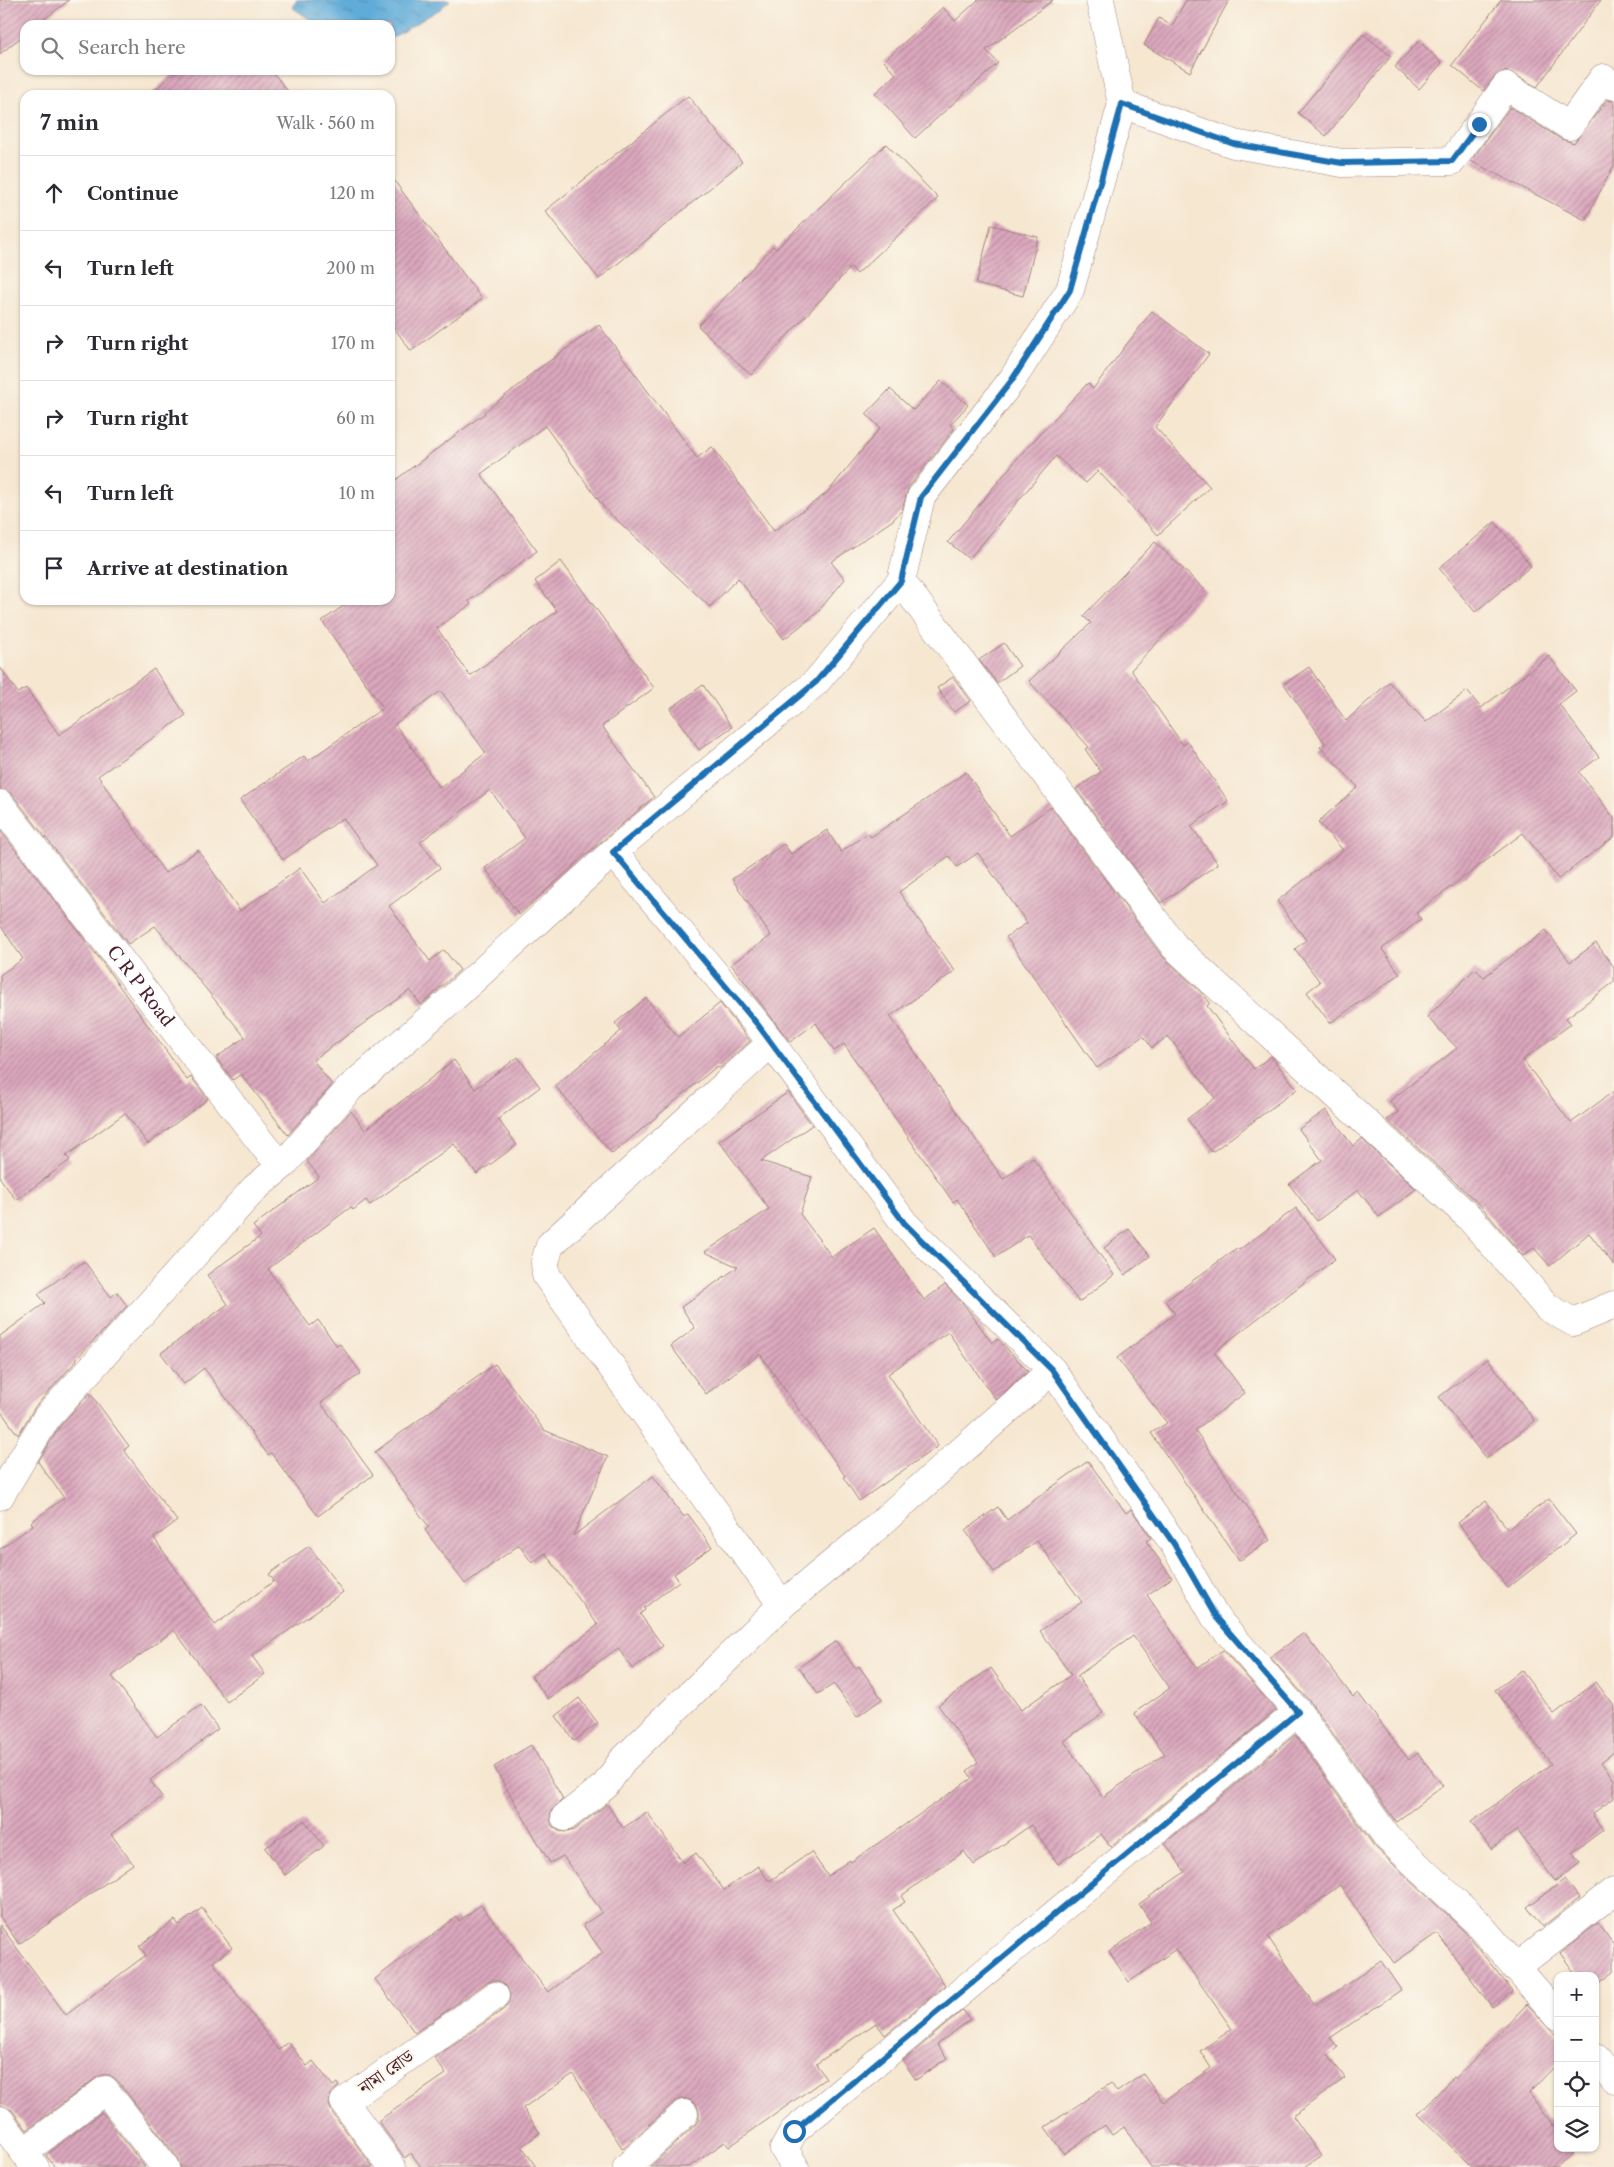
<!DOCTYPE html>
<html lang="en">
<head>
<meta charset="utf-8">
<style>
	:root { --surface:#fff; --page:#f7f7f7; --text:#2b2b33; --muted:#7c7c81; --line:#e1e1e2 }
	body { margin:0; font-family:"Libre Caslon Text","Noto Serif Bengali",serif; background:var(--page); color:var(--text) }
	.controls { position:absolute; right:15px; bottom:15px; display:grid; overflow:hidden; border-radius:10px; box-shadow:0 1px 4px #0004 }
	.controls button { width:45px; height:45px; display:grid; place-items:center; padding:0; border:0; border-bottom:1px solid var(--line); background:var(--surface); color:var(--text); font:25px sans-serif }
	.stop { position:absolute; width:15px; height:15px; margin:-11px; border:4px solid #1f6fb2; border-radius:50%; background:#fff }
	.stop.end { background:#1f6fb2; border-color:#fff; box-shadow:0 1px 5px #0008 }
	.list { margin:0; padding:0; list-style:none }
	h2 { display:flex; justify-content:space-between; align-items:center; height:65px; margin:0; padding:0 20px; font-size:21px }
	h2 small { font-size:16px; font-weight:400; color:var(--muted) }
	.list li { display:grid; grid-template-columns:32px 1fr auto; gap:15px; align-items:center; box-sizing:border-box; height:75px; padding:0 20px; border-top:1px solid var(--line) }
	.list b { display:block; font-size:19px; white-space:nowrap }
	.list em { font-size:16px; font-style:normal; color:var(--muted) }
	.icon { flex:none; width:28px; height:28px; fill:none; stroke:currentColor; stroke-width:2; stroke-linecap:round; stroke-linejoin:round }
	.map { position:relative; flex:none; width:1614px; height:2167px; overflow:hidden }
	.search { position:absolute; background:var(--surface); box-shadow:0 1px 4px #0004; left:20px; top:20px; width:375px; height:55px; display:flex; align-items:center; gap:12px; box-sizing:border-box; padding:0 18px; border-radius:15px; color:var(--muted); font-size:19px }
	.panel { position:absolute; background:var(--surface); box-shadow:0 1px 4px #0004; left:20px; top:90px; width:375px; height:515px; border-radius:15px }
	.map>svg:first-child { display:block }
	.water { fill:url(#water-ripples); stroke:#566682 }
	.building { fill:url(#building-hatch); fill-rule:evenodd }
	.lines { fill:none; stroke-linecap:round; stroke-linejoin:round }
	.minor-casing { stroke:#a0837e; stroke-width:29 }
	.minor { stroke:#fff; stroke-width:28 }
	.route { stroke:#1f6fb2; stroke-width:6 }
	.labels { text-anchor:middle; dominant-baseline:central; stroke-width:4.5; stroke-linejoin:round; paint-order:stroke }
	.street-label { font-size:18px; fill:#4a1f2b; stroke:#fbf7ec }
</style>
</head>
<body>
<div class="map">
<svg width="1614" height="2167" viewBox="0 0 1614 2167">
	<defs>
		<pattern id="water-ripples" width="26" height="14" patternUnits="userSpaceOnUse" patternTransform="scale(1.25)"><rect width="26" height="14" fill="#61acd9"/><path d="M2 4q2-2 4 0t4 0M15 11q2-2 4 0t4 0" fill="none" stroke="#528bb0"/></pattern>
		<pattern id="building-hatch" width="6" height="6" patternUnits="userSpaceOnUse" patternTransform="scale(1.25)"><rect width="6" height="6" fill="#dba8bd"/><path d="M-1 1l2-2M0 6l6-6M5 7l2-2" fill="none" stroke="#b4889a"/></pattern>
	</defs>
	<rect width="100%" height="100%" fill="#fbf7ec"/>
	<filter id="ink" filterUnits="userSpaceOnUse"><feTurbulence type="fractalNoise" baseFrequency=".02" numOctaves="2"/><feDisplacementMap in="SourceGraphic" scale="10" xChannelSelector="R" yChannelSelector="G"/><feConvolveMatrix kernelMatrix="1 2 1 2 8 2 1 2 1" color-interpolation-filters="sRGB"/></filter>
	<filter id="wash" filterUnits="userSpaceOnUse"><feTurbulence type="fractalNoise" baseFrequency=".0096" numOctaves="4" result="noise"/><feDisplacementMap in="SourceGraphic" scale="20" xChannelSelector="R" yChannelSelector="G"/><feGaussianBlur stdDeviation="1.12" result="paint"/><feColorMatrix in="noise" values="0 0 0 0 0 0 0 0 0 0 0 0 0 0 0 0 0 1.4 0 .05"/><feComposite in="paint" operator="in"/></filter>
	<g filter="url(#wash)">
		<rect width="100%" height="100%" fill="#f6e7d1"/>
		<path class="water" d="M297,0H450L440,9L390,39V25H318L292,7Z"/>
		<g id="blocks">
			<path class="building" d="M0,0H69L37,25H25V34L0,54Z
				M978,0H1053L986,50L998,63L915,138L875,93L896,74L884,61L943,7L955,21Z
				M1186,0H1229L1190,72L1144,45L1159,18L1172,26Z
				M1501,0H1601L1537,87L1506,70L1494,77L1483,91L1452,65Z
				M1363,34L1391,56L1326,136L1298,113Z
				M1419,41L1442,63L1419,89L1395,67Z
				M177,70H271L291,95H150Z
				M688,96L742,162L599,279L545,211Z
				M1607,100L1614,101V165L1585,220L1471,161L1510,107L1561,139L1574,143Z
				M886,144L938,198L857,274L851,267L751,375L698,326L773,246L776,249Z
				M390,175L482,299L411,351L390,322Z
				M991,225L1038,237L1023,296L976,284Z
				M1152,311L1209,354L1155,427L1210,487L1158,535L1098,471L1086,483L1056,456L969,559L948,542L1022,453L1088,383L1093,389Z
				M599,325L697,458L712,447L774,531L827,493L880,428L866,414L890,389L913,410L941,381L968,405L950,425L954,429L908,488L902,510L893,520L831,562L845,579L817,613L784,639L738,578L710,607L605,509L545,426L481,474L537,551L469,601L471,604L437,628L470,676L557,611L535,581L561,561L654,688L602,726L654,797L582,858L519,915L485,868L525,838L490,790L420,842L440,868L389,906L430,961L444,950L460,970L421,1005L410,990L313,1060L332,1085L288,1135L241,1074L233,1080L216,1058L245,1037L155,926L128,944L12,794L0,789V667L18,693L26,688L59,735L154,669L186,715L98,776L165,873L198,850L240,911L300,868L325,903L377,865L343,818L283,860L240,800L304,756L308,761L383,708L322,621L352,600H390V484L485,413L484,412L527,379L526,378ZM441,691L486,753L440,788L395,724Z
				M1495,522L1531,566L1475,612L1439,568Z
				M1155,542L1206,591L1131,670L1183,745L1188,742L1228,801L1191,826L1218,864L1161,903L1076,789L1101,772L1085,749L1089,747L1029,681L1091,623L1083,616Z
				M1004,643L1020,666L997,683L979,660Z
				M1549,656L1576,691L1559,704L1599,757L1579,772L1614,818V837L1558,879L1523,833L1416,913L1421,919L1382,949L1400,974L1330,1023L1307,992L1320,982L1295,949L1306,940L1277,901L1343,850L1318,822L1358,787L1320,747L1325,743L1284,684L1309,667L1346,721L1389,682L1426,722L1467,691L1481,708Z
				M953,677L971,701L954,712L937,688Z
				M703,685L732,727L699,750L670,709Z
				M966,772L1010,836L1051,807L1162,956L1203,994L1210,1003L1207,1006L1254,1069L1271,1056L1297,1089L1212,1152L1187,1119L1215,1098L1168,1036L1152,1048L1143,1036L1097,1068L1006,937L1027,923L978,853L957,867L949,856L899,892L955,971L890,1016L1003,1179L1033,1158L1114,1275L1079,1302L1028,1235L996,1257L957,1199L953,1202L844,1044L834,1051L816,1023L790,1042L731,964L771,936L732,879L784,844L791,854L827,830L841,852L868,833L871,837Z
				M0,830L102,962L187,1080L191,1077L208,1099L148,1144L125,1113L66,1156L70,1160L16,1200L0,1178V975L23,959L0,925Z
				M1546,930L1570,962L1596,943L1614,967V982L1566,1018L1571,1024L1523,1060L1571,1123L1614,1091V1265L1589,1233L1550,1266L1534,1248L1523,1256L1480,1205L1387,1120L1398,1112L1390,1101L1457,1048L1427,1017L1475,969L1484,977Z
				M646,998L678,1037L720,1003L750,1041L720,1068L716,1067L612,1154L555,1086L621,1031L615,1023Z
				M518,1057L540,1087L498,1119L517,1145L477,1174L454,1144L370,1205L366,1200L353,1210L351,1207L268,1269L310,1326L318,1320L337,1346L340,1344L361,1373L321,1403L373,1475L318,1516L271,1453L268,1455L204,1368L184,1384L161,1353L228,1304L207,1275L261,1236L253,1226L319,1177L307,1161L351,1111L365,1130L454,1060L475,1089Z
				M788,1092L812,1125L761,1161L812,1177L800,1214L832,1257L874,1228L924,1300L945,1285L966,1307L992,1343L998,1339L1028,1371L996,1400L948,1332L888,1374L938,1446L859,1501L843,1477L845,1476L760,1354L706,1394L671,1346L695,1328L681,1307L738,1267L705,1252L769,1209L719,1141Z
				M1326,1110L1353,1146L1362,1139L1416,1189L1379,1217L1358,1190L1317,1221L1289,1184L1322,1160L1299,1129Z
				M1296,1208L1335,1259L1214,1352L1245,1393L1195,1430L1270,1540L1239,1561L1151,1433L1167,1423L1117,1358L1175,1314L1165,1301L1237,1248L1239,1250Z
				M1129,1229L1150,1256L1125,1275L1104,1248Z
				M84,1261L111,1297L117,1292L127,1306L76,1359L77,1360L35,1407L18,1435L0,1410V1336L45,1303L38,1294Z
				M1488,1359L1535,1421L1486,1459L1439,1397Z
				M495,1364L544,1430L608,1457L573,1536L653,1476L684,1517L688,1514L712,1547L674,1574L679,1581L644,1608L645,1610L640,1614L663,1646L632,1669L618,1648L548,1699L531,1676L598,1625L545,1553L532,1563L519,1545L465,1584L425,1530L429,1527L375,1452Z
				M90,1393L129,1446L124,1450L177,1521L154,1538L215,1625L274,1581L269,1574L309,1546L343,1592L252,1656L265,1674L227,1702L174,1630L112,1676L157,1737L201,1705L218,1729L150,1780L162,1797L111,1834L133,1864L19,1944L0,1917V1549L33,1525L31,1522L64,1498L38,1462L60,1426Z
				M1088,1461L1126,1513L1131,1509L1151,1538L1146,1541L1172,1578L1147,1595L1197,1668L1223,1650L1276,1710L1111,1847L1101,1834L1058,1864L1031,1825L974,1865L964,1851L901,1896L905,1902L893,1910L945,1985L885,2035L876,2023L816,2064L826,2078L729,2147L725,2142L689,2167H650L695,2125L699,2119V2111L696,2104L688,2099H680L674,2102L623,2149L573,2074L523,2108L540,2133L522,2146L536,2167H421L411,2153L405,2158L378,2121L446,2074L434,2058L504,2009L509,2002L510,1994L507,1987L502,1982L494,1980L486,1983L415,2033L375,1979L456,1917L459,1921L481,1905L548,1992L603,1953L583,1925L602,1912L563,1856L550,1863L494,1767L531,1745L563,1799L551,1811L550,1819L552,1826L559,1831L567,1832L574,1830L607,1804L623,1828L647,1812L683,1863L696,1853L724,1890L758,1866L768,1880H771L811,1852L828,1876L850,1860L851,1862L972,1778L967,1771L978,1762L938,1705L991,1668L1021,1710L1071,1675L1040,1631L1082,1602L1037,1541L994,1572L965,1530L998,1507L1007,1520ZM1133,1636L1170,1688L1134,1713L1165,1754L1103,1797L1064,1741L1103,1713L1077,1676Z
				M1549,1499L1576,1534L1508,1588L1458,1523L1486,1501L1508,1529Z
				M1304,1633L1353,1697L1358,1693L1409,1760L1418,1753L1443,1786L1396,1822L1311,1703L1270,1657Z
				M836,1641L855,1668L859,1666L882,1699L857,1717L834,1684L818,1694L799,1667Z
				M1521,1670L1554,1714L1596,1682L1614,1706V1752L1601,1762L1614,1780V1798L1592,1814L1603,1830L1572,1853L1580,1863L1555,1881L1517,1830L1491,1849L1471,1822L1551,1764L1495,1690Z
				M579,1698L598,1723L574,1741L556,1716Z
				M1295,1735L1374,1846L1466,1933L1513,1992L1492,2007L1437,1933L1394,1963L1340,1885L1268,1937L1315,2006L1381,1961L1401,1990L1330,2038L1338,2047L1328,2055L1345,2078L1293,2116L1321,2156L1305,2167H1151L1124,2127L1112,2135L1105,2125L1064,2154L1045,2127L1111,2083L1117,2092L1143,2074L1163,2102L1211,2068L1200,2051L1232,2029L1176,1949L1129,1982L1109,1952L1151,1922L1139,1904L1185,1872L1165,1843Z
				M304,1820L324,1846L285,1875L265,1848Z
				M1565,1879L1579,1898L1542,1927L1527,1907Z
				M202,1908L232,1948L213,1962L278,2050L288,2042L307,2066L313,2061L333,2086L337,2083L339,2086L330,2096L329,2104L331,2111L373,2167H180L177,2157L117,2080L110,2075H102L96,2078L27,2130L12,2110L0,2105V1925L66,2015L146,1955L139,1946L175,1920L179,1925Z
				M1598,1923L1614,1945V1972L1595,1986V1976H1577L1560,1953Z
				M1527,2004L1558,2037V2063L1529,2093L1558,2132V2148H1569L1574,2154L1556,2167H1472L1418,2114L1453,2077L1455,2079Z
				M963,2010L970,2020L937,2044L947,2058L916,2080L903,2061Z
				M102,2112L145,2167H55L46,2155Z"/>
		</g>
	</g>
	<g filter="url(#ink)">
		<use href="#blocks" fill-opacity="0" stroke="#a0837e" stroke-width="1"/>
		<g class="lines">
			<defs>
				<g id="minor">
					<path d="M1122,104L1234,144L1342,163L1452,161L1506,86L1569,126L1603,78L1614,86"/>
					<path d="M901,581L1175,947L1469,1217L1547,1307L1573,1322L1614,1305"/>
					<path id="s1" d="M0,804L267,1150L283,1165"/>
					<path d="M613,852L758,1025L905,1224L1052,1370L1174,1544L1215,1617L1298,1712L1387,1837L1477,1922L1558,2016"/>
					<path d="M771,1043L550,1245L545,1262L546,1275L782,1605"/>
					<path d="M0,1496L47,1417L255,1188L283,1165L350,1088L453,998L613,852L816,682L901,581L921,497L1012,380L1070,290L1122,104L1100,0"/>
					<path d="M565,1817L605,1786L622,1761L782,1605L872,1531L1052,1370"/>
					<path d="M1515,1968L1614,1891"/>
					<path d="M1595,2058L1614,2080"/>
					<path d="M0,2120L35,2167"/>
					<path d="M24,2152L105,2090L165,2167"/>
					<path d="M392,2167L344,2102L495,1996"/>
					<path d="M627,2167L684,2114"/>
					<path d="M795,2167L784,2149L794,2131L1298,1712"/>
				</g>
			</defs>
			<use href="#minor" class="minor-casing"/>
			<use href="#minor" class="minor"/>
		</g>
	</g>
	<g class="lines" filter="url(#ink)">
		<path class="route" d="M794,2131L1298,1712L1216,1617L1174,1544L1052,1370L905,1224L758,1025L613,852L816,682L901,581L921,497L1012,380L1070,290L1122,104L1234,144L1342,163L1452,161L1479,124"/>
	</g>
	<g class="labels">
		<g class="street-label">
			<text stroke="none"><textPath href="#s1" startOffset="230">C R P Road</textPath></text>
			<text transform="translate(386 2072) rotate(-35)">নামা রোড</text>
		</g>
	</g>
</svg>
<div class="controls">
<button>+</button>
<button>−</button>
<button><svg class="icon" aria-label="locate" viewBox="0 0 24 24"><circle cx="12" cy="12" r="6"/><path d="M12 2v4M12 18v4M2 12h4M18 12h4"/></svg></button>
<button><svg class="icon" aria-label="layers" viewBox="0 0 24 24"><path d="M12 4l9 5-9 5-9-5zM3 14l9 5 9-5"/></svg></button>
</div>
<div class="stop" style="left:794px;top:2131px"></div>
<div class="stop end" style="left:1479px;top:124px"></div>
<div class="search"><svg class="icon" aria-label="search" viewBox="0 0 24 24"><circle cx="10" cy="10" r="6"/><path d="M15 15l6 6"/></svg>Search here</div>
<section class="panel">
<h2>7 min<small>Walk · 560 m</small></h2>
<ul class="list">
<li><svg class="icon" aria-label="ahead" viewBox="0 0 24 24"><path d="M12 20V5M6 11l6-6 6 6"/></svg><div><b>Continue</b></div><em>120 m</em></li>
<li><svg class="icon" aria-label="left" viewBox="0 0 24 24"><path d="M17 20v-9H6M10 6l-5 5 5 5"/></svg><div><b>Turn left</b></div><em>200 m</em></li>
<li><svg class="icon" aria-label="right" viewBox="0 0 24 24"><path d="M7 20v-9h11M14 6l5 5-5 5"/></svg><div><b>Turn right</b></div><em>170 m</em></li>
<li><svg class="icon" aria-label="right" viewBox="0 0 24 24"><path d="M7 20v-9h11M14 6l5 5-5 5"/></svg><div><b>Turn right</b></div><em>60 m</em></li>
<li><svg class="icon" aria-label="left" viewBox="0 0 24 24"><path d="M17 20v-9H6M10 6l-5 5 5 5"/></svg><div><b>Turn left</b></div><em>10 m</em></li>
<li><svg class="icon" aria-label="arrive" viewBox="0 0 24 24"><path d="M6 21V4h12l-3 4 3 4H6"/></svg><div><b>Arrive at destination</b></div></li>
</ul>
</section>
</div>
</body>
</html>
